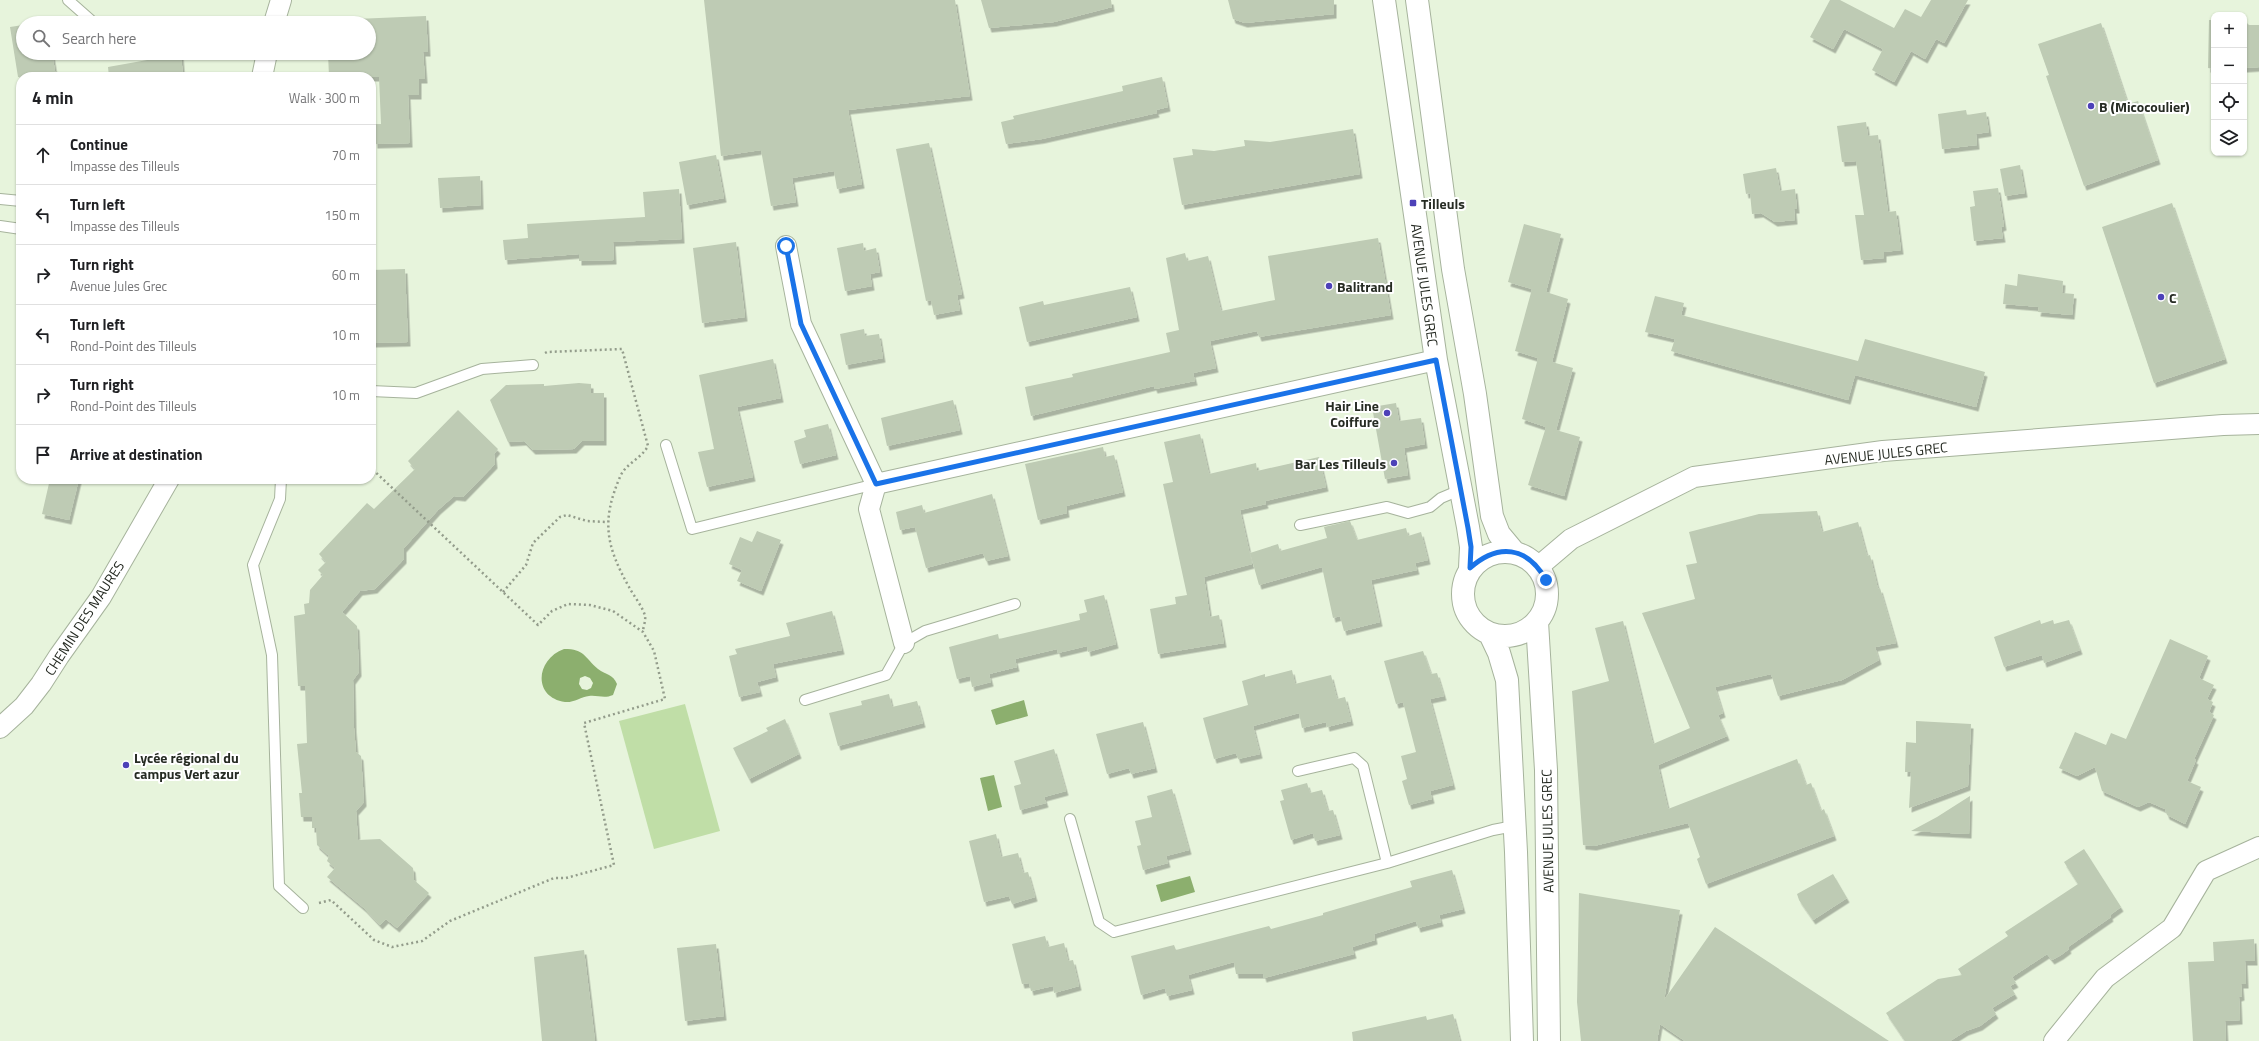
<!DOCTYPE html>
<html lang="en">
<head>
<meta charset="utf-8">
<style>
	:root { --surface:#fff; --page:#f6f6f6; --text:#202124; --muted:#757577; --line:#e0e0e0 }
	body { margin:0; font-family:"Titillium Web",sans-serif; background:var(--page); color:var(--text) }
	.controls { position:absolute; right:12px; top:12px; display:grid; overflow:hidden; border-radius:8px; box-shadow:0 1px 3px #0004 }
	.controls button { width:36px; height:36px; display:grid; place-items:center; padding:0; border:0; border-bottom:1px solid var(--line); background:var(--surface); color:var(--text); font:20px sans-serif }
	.stop { position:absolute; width:12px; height:12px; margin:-9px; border:3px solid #1a73e8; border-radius:50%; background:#fff }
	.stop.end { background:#1a73e8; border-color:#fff; box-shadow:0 1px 4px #0008 }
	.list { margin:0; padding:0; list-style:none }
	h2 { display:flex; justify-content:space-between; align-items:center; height:52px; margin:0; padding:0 16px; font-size:17px }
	h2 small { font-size:13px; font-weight:400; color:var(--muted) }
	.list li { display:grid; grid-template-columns:26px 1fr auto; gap:12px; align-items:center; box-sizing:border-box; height:60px; padding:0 16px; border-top:1px solid var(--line) }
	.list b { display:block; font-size:15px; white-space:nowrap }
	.list p { margin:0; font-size:13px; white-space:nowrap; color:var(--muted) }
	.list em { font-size:13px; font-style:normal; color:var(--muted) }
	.icon { flex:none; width:22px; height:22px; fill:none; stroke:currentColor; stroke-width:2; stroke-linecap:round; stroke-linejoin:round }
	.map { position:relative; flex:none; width:2259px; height:1041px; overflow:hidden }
	.search { position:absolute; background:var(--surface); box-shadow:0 1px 3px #0004; left:16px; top:16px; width:360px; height:44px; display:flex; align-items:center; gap:10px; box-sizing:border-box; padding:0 14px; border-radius:22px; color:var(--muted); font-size:15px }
	.panel { position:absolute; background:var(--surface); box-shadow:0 1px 3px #0004; left:16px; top:72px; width:360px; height:412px; border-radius:16px }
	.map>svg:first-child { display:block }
	.green { fill:#c0dea7 }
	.water { fill:#8caf6e; fill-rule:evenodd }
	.building { fill:#becbb4; filter:url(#shadow) }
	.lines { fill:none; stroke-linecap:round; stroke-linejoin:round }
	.service-casing { stroke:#a6b39c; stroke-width:12 }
	.minor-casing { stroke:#a6b39c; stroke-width:22 }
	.tertiary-casing { stroke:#a6b39c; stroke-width:24 }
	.path { stroke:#939c8b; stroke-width:2.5; stroke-dasharray:2 3; stroke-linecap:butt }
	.service { stroke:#fff; stroke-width:10 }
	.minor { stroke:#fff; stroke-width:20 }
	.tertiary { stroke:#fff; stroke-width:22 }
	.route { stroke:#1a73e8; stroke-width:5 }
	.poi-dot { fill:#4d41b8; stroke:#fff; stroke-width:1.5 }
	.labels { text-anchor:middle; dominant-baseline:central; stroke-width:4; stroke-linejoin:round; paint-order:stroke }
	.poi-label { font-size:14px; font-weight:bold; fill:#262b23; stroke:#fff; text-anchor:start }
	.street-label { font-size:14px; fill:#262b23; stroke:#fff }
</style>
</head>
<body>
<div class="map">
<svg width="2259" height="1041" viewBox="0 0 2259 1041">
	<defs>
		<filter id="shadow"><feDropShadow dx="2.5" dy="4.5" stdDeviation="0" flood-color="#0004"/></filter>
	</defs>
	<rect width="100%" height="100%" fill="#e7f4dc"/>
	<path class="green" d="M685,704L720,831L654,849L619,721Z"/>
	<path class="water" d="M564,649C585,649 584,657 598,669C606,675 613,674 617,684L613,695C604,699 598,695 589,696C581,697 573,703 565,702C532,697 536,659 564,649ZM585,676L590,678L593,683L591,688L587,690L582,689L579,684L580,678Z
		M1024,700L1028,716L996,725L991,710Z
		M994,775L1002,807L988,811L980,778Z
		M1190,876L1195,892L1161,902L1156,885Z"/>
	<path class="building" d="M704,0H955L970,96L848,110L862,184L837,189L834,171L792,178L796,202L771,206L761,150L721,156Z
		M981,0H1111L1112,7L1054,22L989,28Z
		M1228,0H1334V14L1245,23L1233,19Z
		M1830,0H1840L1894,28L1905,9L1921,17L1931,0H1968L1944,43L1936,39L1925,59L1911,51L1894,82L1872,70L1883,49L1844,29L1833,49L1810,37Z
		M426,16L428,52H423L425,79H419V95H408L410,143L375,144L374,124H381L379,77H329L328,53H369V23H332V20Z
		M2209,20H2214V69L2208,68Z
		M2244,20H2246L2248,25H2259V67L2244,68Z
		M2101,23L2128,104L2138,101L2158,160L2084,186L2046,76L2049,75L2038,44Z
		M23,25V53H52L56,77H18L10,27Z
		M181,54L183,77H109L108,67Z
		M1162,77L1168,107L1156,110L1157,113L1042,139L1006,144L1001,122L1014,119L1013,116L1123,91L1122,86Z
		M1966,110L1967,115L1986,112L1989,132L1976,134L1977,145L1942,149L1938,114Z
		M1866,122L1868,136L1878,135L1888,212L1896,211L1901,250L1884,252V258L1861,260L1855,215H1864L1856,161L1842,162L1837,126Z
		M1353,129L1360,174L1182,205L1173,158L1193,155L1192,149L1214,151L1245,146L1244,140L1270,142Z
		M929,143L962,294L957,295L960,310L934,315L931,300L926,301L896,149Z
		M716,155L724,198L687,205L679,162Z
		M2020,165L2025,193L2005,196L2000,169Z
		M1776,168L1780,191L1795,189L1797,209H1794L1795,220L1775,222L1761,213L1752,214L1750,193L1746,194L1743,174Z
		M480,176L481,205L440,208L438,178Z
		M1998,188L2004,226L2001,227L2003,238L1974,241L1970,207L1975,206L1973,191Z
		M679,189L682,239L613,242L614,260L579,261V254L505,260L503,240L528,238L527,224L645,217L643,192Z
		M2172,203L2225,359L2154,383L2102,227Z
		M1524,224L1561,234L1546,292L1568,299L1552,362L1573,368L1556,430L1580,437L1564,496L1528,485L1546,427L1522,419L1538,358L1515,351L1532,289L1508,282Z
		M1378,238L1391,315L1259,337L1257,331L1210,341L1216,368L1193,373L1195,381L1155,389L1154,386L1031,416L1025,387L1073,377L1072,374L1170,352L1166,333L1179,330L1166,258L1185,253L1187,261L1208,256L1221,311L1275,300L1268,256Z
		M736,242L745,317L702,323L693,248Z
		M863,243L864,251L876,248L880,272L870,274L872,286L845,291L837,248Z
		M405,269L408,342L371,343V270Z
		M2018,274L2063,281L2062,293L2074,294L2072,315L2038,312L2039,307L2003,304L2005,284L2017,286Z
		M1130,287L1137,317L1027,342L1019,307L1043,301L1044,305Z
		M1655,296L1684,303L1681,315L1858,361L1865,339L1985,372L1976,407L1855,375L1848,400L1671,351L1675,339L1645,332Z
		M864,329L865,336L879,334L883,358L846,365L840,334Z
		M773,359L781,398L737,407L753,477L707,487L698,452L714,449L699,375Z
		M579,383L591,384V393H604V441H582L574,449L533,450L524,441L508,442L490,400L506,385L544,384V386Z
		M953,400L960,430L887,446L881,418Z
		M1396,403L1399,421L1421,418L1425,444L1404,448L1408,475L1385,479L1372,407Z
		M458,410L498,449L494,454L495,464L463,497L454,496L438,510L404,548V559L375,589L360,591L342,612L357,626L359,672L353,680L354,728L356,752L361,756L364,802L356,811L358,840L380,839L413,868L414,880L429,893L397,928L386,919L380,925L364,908L327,877L335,868L327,861L329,856L317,845L316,828H312V817H301L299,793H302L297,744L307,743L305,686H298L294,616L305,614L304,604L309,603L310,590L323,575L318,570L326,562L319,554L367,503L374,509L415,469L408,461Z
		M828,424L836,455L800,464L794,441L806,437L804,430Z
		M1200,434L1209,474L1256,463L1257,471L1319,457L1326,487L1265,501L1266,504L1240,510L1252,564L1204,577L1210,617L1219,615L1224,643L1158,654L1150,609L1176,604L1175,597L1187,595L1163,484L1173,482L1164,442Z
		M1103,447L1105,457L1114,455L1123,492L1066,506L1067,513L1038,520L1025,464Z
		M50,479H79L69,520L42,514Z
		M992,494L1008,556L986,561L983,553L926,568L915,527L900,530L896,512L922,505L924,513Z
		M1817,511L1822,532L1858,522L1867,556L1870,555L1878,589L1880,588L1896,643L1875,647L1879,660L1842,680L1778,696L1771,674L1715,687L1723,713L1718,715L1727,736L1658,765L1668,809L1797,759L1806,785L1811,783L1821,811L1824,809L1834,836L1706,884L1697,859L1700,857L1688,823L1594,846L1583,845L1572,691L1609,681L1595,628L1623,621L1653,744L1690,728L1642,613L1695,599L1686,565L1697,563L1689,532L1759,514Z
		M1350,521L1357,540L1406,528L1408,536L1421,532L1428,560L1415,563L1417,570L1371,580L1380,622L1344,631L1340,616L1333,618L1322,567L1259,585L1250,553L1278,544L1280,551L1327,538L1324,527Z
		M757,531L781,540L761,591L737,581L742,570L729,564L740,537L752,542Z
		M1104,595L1116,644L1088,652L1087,646L1058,653L1057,649L1015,659L1017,667L989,674L991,682L972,687L970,676L957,679L949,647L998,634L999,639L1080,620L1079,614L1087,612L1084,600Z
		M832,611L842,650L773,664L776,677L757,682L760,692L739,697L729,656L737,654L735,649L790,636L786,623Z
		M2040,620L2041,624L2053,620L2054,624L2069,620L2080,650L2044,663L2042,655L2004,667L1994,637Z
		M2170,639L2208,656L2199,678L2214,685L2207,699L2213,702L2209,712L2214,715L2194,759L2196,760L2187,781L2201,787L2185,824L2167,815L2165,809L2149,802L2138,807L2102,791L2095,767L2077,776L2059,768L2075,732L2106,745L2111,733L2126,739Z
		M1423,651L1431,674L1437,673L1444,696L1430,699L1453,785L1430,791L1432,799L1409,805L1402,781L1407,779L1401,756L1416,752L1403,702L1396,704L1384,661Z
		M1292,670L1295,684L1331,675L1337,699L1345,697L1351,721L1327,727L1326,722L1302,728L1299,713L1253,726L1260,754L1238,759L1236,753L1214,759L1203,718L1248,705L1242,681L1265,674V677Z
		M889,694L892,707L917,701L923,723L838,746L829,713L862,705L861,701Z
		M785,719L799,754L749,779L733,748L768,731L766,728Z
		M1916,721L1971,724L1968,786L1909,808L1911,772H1905L1906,742L1916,743Z
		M1143,722L1155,768L1131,774L1129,768L1107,774L1096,734Z
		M1054,749L1066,791L1044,797L1046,803L1020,810L1014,786L1021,784L1014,761Z
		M1307,783L1310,793L1322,790L1328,811L1333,810L1340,835L1315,841L1313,833L1291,840L1280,801L1284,800L1281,790Z
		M1172,789L1189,850L1166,856L1168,863L1143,870L1137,846L1141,845L1135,821L1152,817L1147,796Z
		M1970,796L1969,834L1911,831L1937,817Z
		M996,834L1001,857L1018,853L1023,873L1028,872L1035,897L1012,904L1009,896L984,902L969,841Z
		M2084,849L2121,907L2110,915L2111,917L2068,947L2069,949L2061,955L2052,960L2047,954L2012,977L2016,983L2010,986L2015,994L1992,1008L1996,1014L1980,1026L1966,1031L1950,1041H1905L1886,1013L1938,979L1962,975L1958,969L2008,936L2005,932L2078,884L2064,862Z
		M1452,870L1463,909L1439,915L1441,922L1418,928L1416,921L1374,934L1375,940L1352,947L1354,954L1264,978L1263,974H1236L1234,962L1188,975L1192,990L1167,996L1165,988L1141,995L1131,956L1174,945L1176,950L1269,926L1271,929L1323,915V913L1412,887L1410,881Z
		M1833,874L1847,898L1813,920L1799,900L1797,894Z
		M1579,893L1680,910L1664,1000L1715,927L1889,1041H1685L1660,1024L1657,1041H1581L1577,1002Z
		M1045,936L1048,947L1064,943L1068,961L1073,960L1079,986L1054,993L1053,986L1031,991L1029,983L1022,984L1012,944Z
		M2254,939L2255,961H2245L2246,984H2241L2242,996L2239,997L2240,1020L2225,1021L2226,1041H2193L2188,962L2214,961L2213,942Z
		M716,944L724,1016L685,1021L677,948Z
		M584,950L595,1041H542L534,957Z
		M1453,1014L1460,1041H1353L1352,1032L1426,1016L1427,1020Z"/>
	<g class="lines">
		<defs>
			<path id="service" d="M68,0L94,23
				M0,199L21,201
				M0,226L21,229
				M371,391L416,393L482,369L533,365
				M666,445L692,529L876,484
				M281,479L280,499L253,565L272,655L279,886L303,908
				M1300,525L1387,507L1408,513L1430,507L1441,498L1460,490
				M805,700L886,675L904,643L925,631L1015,604
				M1298,771L1354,758L1363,766L1387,863
				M1070,819L1099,922L1114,932L1387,863L1493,830L1514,826"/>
			<path id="minor" d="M274,23L281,0
				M262,77L267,53
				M786,246L801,324L876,484L1436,360
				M876,484L869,509L904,643
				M1538,567L1571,539L1694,477L1883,451L2223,425L2259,424
				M0,728L24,706L41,684L59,656L101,597L169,479
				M2054,1041L2105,978L2172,928L2206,871L2259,847"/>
			<path id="tertiary" d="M1384,0L1436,360L1468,527L1471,547L1470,568
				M1417,0L1453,269L1475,394L1492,516L1499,534L1514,552
				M1463 594a42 42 0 1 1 84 0a42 42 0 1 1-84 0Z
				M1537,622L1546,770L1549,1041
				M1490,634L1499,653L1507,680L1516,852L1522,1041"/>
		</defs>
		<use href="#service" class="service-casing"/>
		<use href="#minor" class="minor-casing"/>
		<use href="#tertiary" class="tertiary-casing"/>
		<path class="path" d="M545,353L547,352L622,349L648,446C641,459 625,464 620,477C601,521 606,546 629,587C633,595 643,607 645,616C646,621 643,627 643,632
			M503,592L526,565L533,543L560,517L567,515L587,521L606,522
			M319,903L331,900L374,940L392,947L422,941L450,921L554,878H566L614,865L584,723L665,699L654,651L643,632L613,611L590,605L568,604L552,611L538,625L371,468"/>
		<use href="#service" class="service"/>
		<use href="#minor" class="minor"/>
		<use href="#tertiary" class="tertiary"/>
	</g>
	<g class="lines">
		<path class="route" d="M786,246L801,324L876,484L1436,360L1468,528L1471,547L1470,568C1498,543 1527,546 1546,580"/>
	</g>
	<g class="poi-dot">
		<circle cx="2091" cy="106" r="4"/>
		<rect x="1409" y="199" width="8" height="8" rx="2"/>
		<circle cx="1329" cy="286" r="4"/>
		<circle cx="2161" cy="297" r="4"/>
		<circle cx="1387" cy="413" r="4"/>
		<circle cx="1394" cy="463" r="4"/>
		<circle cx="126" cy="765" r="4"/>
	</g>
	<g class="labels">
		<g class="poi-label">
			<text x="2099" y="106">B (Micocoulier)</text>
			<text x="1421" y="203">Tilleuls</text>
			<text x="1337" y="286">Balitrand</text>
			<text x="2169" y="297">C</text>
			<text x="1379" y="405" text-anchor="end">Hair Line<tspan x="1379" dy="16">Coiffure</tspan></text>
			<text x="1386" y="463" text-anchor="end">Bar Les Tilleuls</text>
			<text x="134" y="757">Lycée régional du<tspan x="134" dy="16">campus Vert azur</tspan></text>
		</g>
		<g class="street-label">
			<text transform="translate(1425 285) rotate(82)">AVENUE JULES GREC</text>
			<text transform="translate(1886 453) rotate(-6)">AVENUE JULES GREC</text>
			<text transform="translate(84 618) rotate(-57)">CHEMIN DES MAURES</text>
			<text transform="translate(1547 831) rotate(-91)">AVENUE JULES GREC</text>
		</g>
	</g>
</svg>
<div class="controls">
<button>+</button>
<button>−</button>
<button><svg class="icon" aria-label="locate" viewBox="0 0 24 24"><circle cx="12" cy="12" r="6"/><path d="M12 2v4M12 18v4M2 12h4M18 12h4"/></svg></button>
<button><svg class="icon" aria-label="layers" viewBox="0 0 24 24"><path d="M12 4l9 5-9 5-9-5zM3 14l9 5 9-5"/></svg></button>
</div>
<div class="stop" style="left:786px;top:246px"></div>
<div class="stop end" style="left:1546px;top:580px"></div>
<div class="search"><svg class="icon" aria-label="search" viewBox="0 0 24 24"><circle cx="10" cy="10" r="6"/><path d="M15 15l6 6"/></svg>Search here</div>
<section class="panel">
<h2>4 min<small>Walk · 300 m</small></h2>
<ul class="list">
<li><svg class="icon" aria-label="ahead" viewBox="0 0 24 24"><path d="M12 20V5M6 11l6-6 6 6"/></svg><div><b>Continue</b><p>Impasse des Tilleuls</p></div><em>70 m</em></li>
<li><svg class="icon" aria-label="left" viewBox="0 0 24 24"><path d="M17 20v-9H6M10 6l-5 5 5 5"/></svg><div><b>Turn left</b><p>Impasse des Tilleuls</p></div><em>150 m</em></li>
<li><svg class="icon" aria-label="right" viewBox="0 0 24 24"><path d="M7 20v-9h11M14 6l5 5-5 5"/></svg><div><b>Turn right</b><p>Avenue Jules Grec</p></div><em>60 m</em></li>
<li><svg class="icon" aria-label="left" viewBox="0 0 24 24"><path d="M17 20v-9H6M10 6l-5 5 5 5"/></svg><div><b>Turn left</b><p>Rond-Point des Tilleuls</p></div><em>10 m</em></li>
<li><svg class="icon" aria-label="right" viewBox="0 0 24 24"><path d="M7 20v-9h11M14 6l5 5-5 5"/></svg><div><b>Turn right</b><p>Rond-Point des Tilleuls</p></div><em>10 m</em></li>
<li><svg class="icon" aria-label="arrive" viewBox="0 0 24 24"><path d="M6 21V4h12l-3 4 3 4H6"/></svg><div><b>Arrive at destination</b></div></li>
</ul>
</section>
</div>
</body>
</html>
